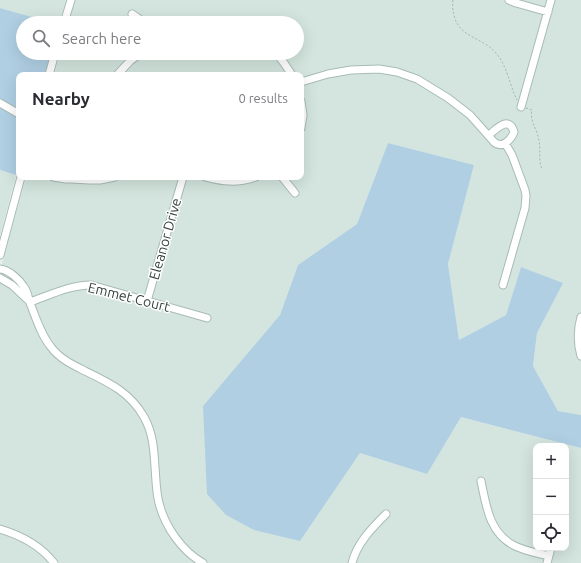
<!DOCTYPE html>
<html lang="en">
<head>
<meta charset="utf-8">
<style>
	:root { --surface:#fff; --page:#f2f2f3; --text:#2b2b33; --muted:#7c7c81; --line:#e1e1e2 }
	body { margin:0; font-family:Ubuntu,sans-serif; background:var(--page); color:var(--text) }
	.controls { position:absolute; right:12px; bottom:12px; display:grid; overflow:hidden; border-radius:8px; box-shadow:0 4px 16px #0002 }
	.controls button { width:36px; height:36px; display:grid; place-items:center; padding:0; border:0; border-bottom:1px solid var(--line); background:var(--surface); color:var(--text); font:20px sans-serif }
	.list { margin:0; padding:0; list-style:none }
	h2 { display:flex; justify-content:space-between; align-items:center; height:52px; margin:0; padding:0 16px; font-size:17px }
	h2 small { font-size:13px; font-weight:400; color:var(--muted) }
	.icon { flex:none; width:22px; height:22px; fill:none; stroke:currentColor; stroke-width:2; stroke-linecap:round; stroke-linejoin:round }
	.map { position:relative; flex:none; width:581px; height:563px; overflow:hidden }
	.search { position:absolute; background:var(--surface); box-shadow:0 4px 16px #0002; left:16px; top:16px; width:288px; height:44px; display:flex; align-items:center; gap:10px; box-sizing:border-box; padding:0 14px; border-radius:22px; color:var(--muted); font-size:15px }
	.panel { position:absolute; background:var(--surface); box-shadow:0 4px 16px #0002; left:16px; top:72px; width:288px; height:108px; border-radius:8px }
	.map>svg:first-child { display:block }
	.residential { fill:#d3e5de; fill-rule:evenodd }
	.green { fill:#b0cfe3 }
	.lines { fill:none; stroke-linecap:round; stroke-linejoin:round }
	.minor-casing { stroke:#a8bcb4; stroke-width:9 }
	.path { stroke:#9abcae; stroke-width:1; stroke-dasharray:2 2; stroke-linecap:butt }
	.minor { stroke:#fff; stroke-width:7 }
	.labels { text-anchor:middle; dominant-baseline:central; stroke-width:3; stroke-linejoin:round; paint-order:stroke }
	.street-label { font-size:14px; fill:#35433d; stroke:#fff }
</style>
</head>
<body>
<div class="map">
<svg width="581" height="563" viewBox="0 0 581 563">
	<rect width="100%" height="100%" fill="#e5f1ed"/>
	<path class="residential" d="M0,0H66L59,23H53L0,8Z
		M74,0H581V415L558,411L533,366L537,333L562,283L521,267L506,315L459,340L448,264L474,165L388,143L357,224L298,265L280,315L203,406L300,541L360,453L427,474L461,417L581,448V563H0V271L26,177H301V75H54L60,53H297V23H68ZM536,446H566V548H536Z
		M0,170L16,175L0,236Z"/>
	<path class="green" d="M0,8L53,23H23V53H51L45,75H19V165L16,175L0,170Z
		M388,143L474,165L448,264L459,340L506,315L521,267L563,283L537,333L533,366L558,411L581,415V448L461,417L427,474L360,453L300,541L254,530L226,515L207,494L203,406L280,315L298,265L357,224Z"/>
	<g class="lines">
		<defs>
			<path id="minor" d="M509,0L516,3L548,12
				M132,14L145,23
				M64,23L71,0
				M276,53L284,63L292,75
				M49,75L55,53
				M117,75L130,61L141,53
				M301,82L328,74L351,70L379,69L397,72L417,79L448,98L470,115L494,142C502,149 511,140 514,132C509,115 496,129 489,135
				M301,101L303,115L301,128
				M0,103L19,114
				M521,107L551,0
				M53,177L66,179H72L89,180H100L115,177
				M205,177C223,182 238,183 256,177
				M282,177L295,193
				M0,255L21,177
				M0,269C9,270 19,279 24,287C28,292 28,298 30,303C36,318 41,335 51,347C59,358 71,364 83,370C108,382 130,392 144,417C153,433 154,450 155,467C156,479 156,492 159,503C165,527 182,551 203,563
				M0,278L12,285L30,302
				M503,285L525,208L526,196L525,190L512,155L505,143
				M147,301L183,177
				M30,302C50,295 70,285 91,285L207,318
				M581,317C577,331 577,342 581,356
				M481,481C486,505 489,532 513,545C524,551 537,553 549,556
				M0,529C20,535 41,546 54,563
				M352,563C357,543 372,528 386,514
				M547,563L551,548"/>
		</defs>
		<use href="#minor" class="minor-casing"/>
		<path class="path" d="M453,0C452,6 453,12 455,19C461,34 473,36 485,44C491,47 495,52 499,57C508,70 510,86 517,100
			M526,108L532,110C529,121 538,130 539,141C541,151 538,160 542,169"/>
		<use href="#minor" class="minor"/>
	</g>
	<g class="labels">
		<g class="street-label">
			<text transform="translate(165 239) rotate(-74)">Eleanor Drive</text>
			<text transform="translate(129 297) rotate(14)">Emmet Court</text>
		</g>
	</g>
</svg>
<div class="controls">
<button>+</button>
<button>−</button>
<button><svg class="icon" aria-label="locate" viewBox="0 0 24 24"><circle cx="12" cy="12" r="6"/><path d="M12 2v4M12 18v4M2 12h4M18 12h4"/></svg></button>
</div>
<div class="search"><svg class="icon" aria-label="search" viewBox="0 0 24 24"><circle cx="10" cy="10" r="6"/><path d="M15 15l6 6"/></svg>Search here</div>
<section class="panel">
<h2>Nearby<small>0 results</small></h2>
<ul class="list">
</ul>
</section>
</div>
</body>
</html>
